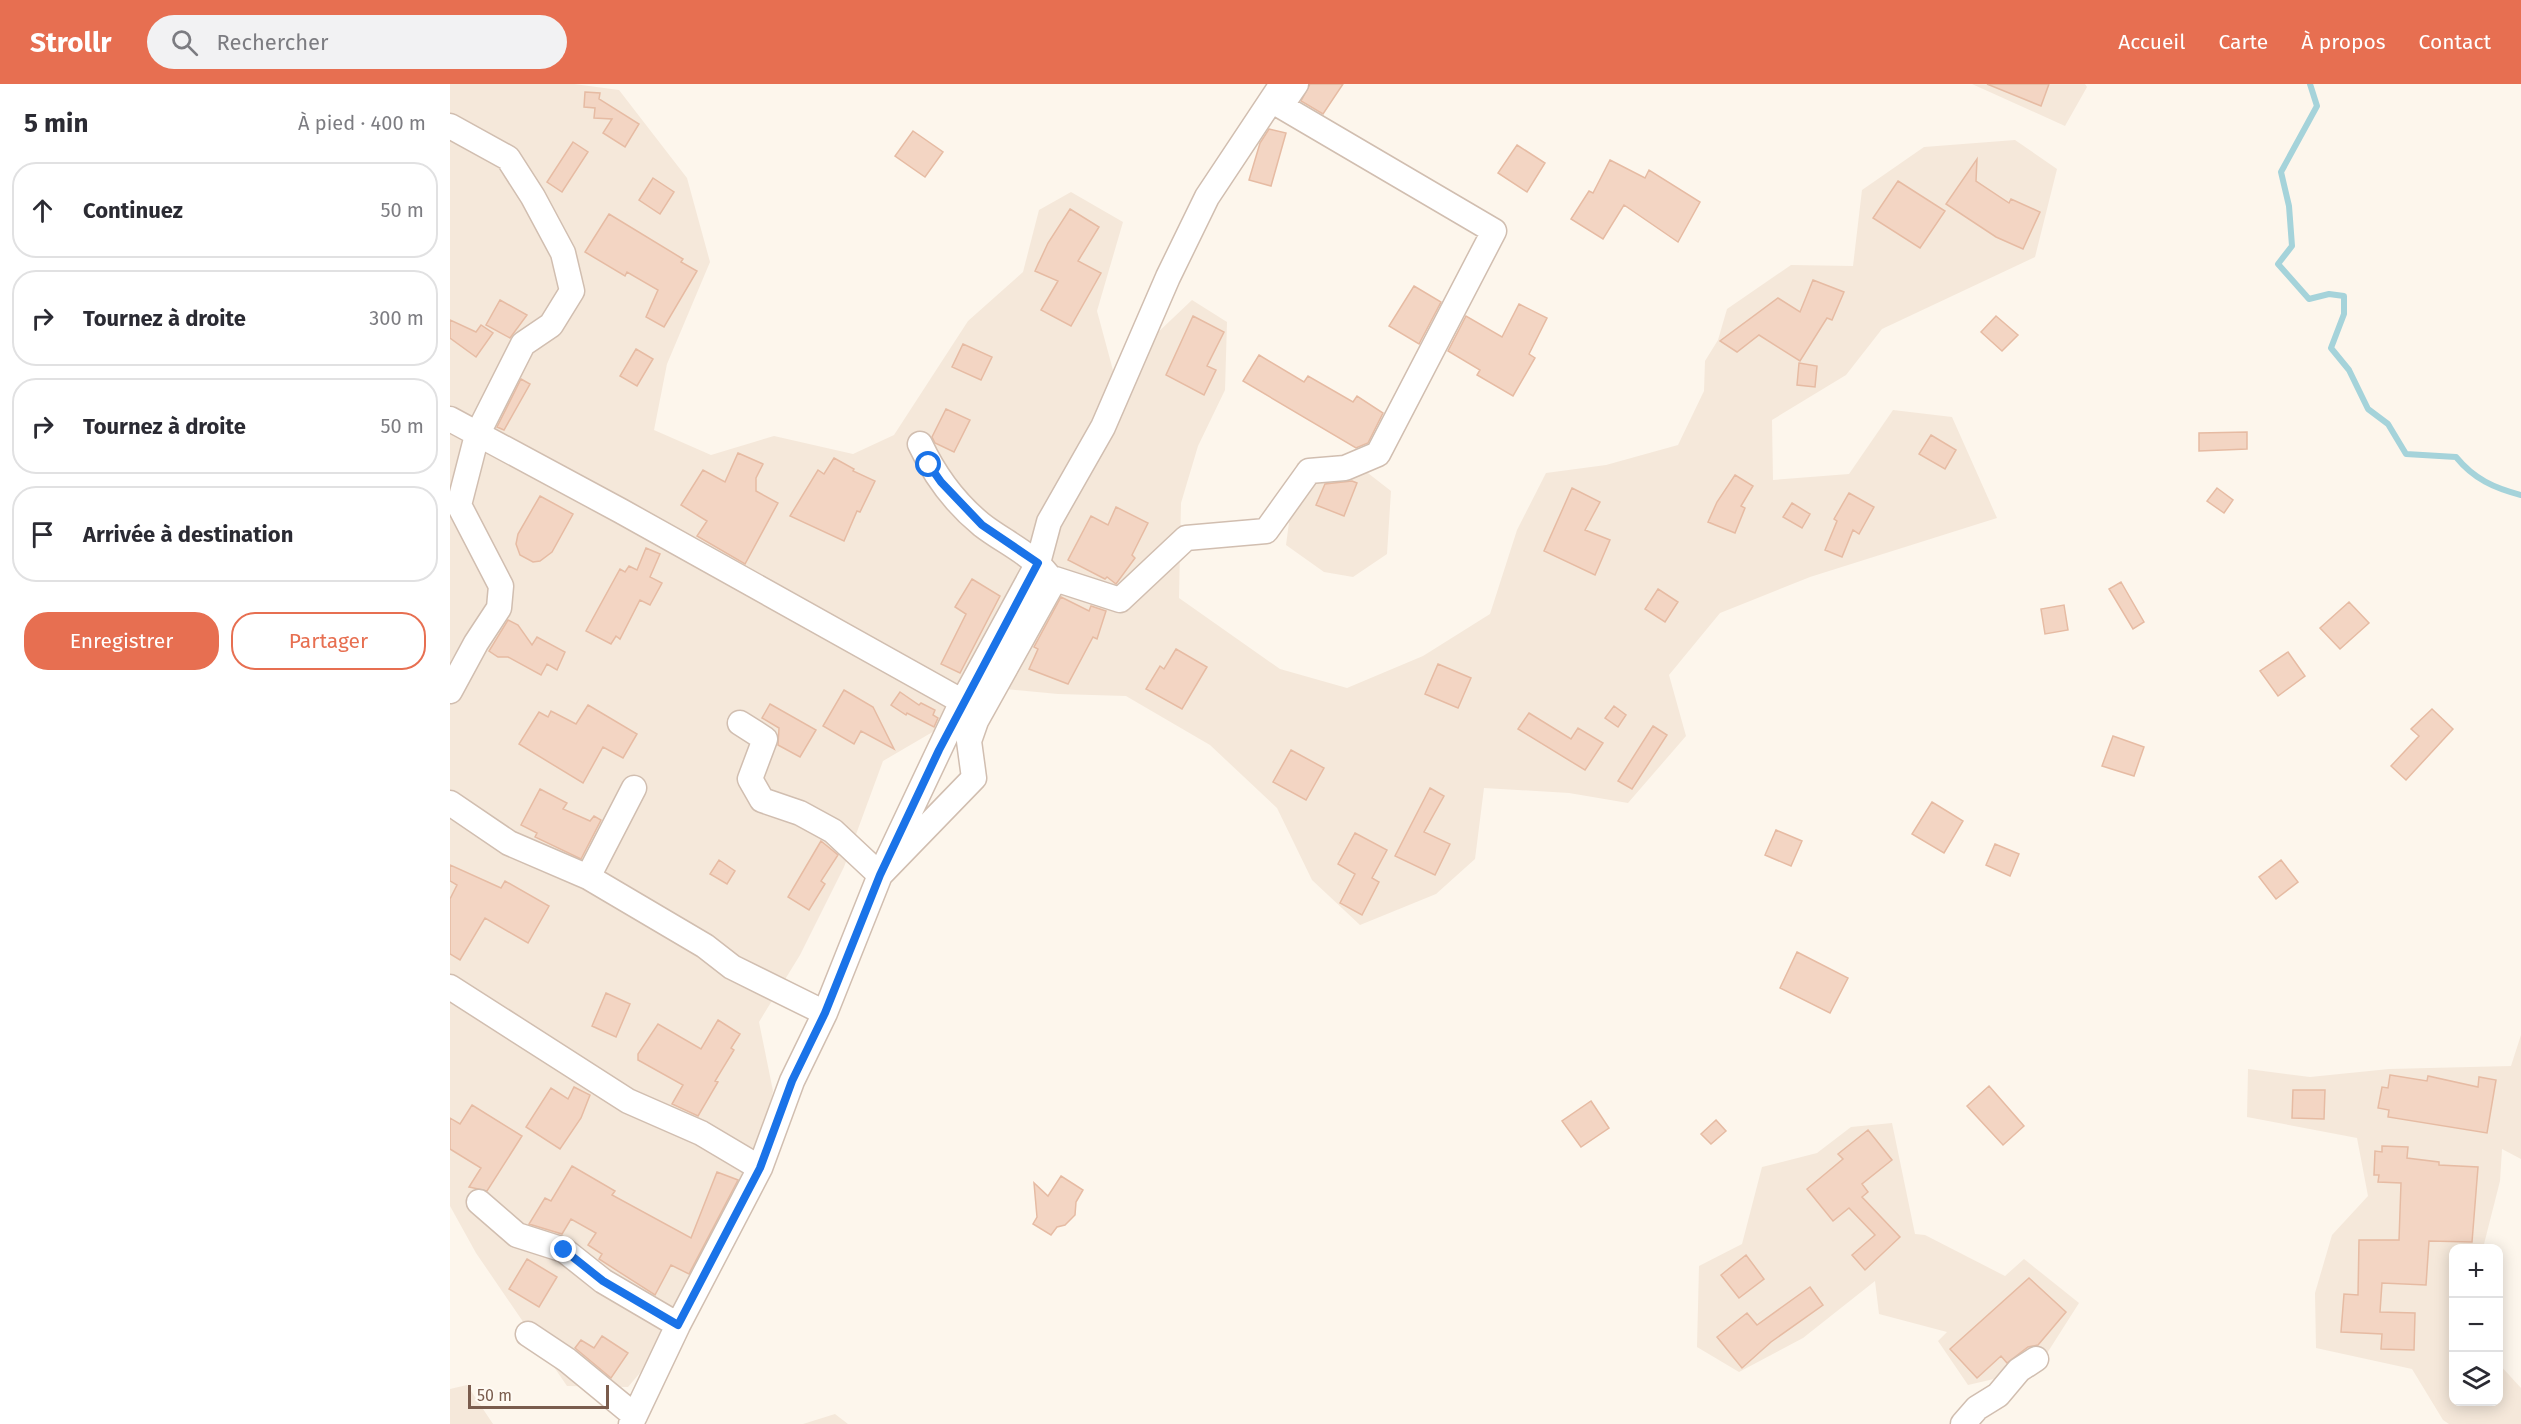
<!DOCTYPE html>
<html lang="fr">
<head>
<meta charset="utf-8">
<style>
	:root { --surface:#fff; --page:#f2f2f3; --text:#2b2b33; --muted:#7c7c81; --line:#e1e1e2; --accent:#e76f51 }
	body { margin:0; font-family:"Fira Sans",sans-serif; background:var(--page); color:var(--text) }
	.controls { position:absolute; right:18px; bottom:18px; display:grid; overflow:hidden; border-radius:12px; box-shadow:0 3px 15px #0003 }
	.controls button { width:54px; height:54px; display:grid; place-items:center; padding:0; border:0; border-bottom:2px solid var(--line); background:var(--surface); color:var(--text); font:30px sans-serif }
	.scale { position:absolute; left:18px; bottom:15px; width:141px; box-sizing:border-box; padding-left:6px; border:3px solid #7a5c4d; border-top:0; font-size:16px; line-height:21px; white-space:nowrap; color:#7a5c4d; -webkit-text-stroke:4px #fffaf3; paint-order:stroke }
	.stop { position:absolute; width:18px; height:18px; margin:-14px; border:4px solid #1a73e8; border-radius:50%; background:#fff }
	.stop.end { background:#1a73e8; border-color:#fff; box-shadow:0 2px 6px #0008 }
	.list { margin:0; padding:0; list-style:none }
	h2 { display:flex; justify-content:space-between; align-items:center; height:78px; margin:0; padding:0 24px; font-size:26px }
	h2 small { font-size:20px; font-weight:400; color:var(--muted) }
	.list li { display:grid; grid-template-columns:39px 1fr auto; gap:18px; align-items:center; box-sizing:border-box; height:96px; margin:0 12px 12px; padding:0 12px; border:2px solid var(--line); border-radius:24px }
	.list b { display:block; font-size:22px; white-space:nowrap }
	.list em { font-size:20px; font-style:normal; color:var(--muted) }
	.actions { display:flex; gap:12px; padding:18px 24px }
	.actions a { flex:1; padding:14px 0; border:2px solid var(--accent); border-radius:24px; text-align:center; font-size:21px; color:var(--accent) }
	.actions .main { background:var(--accent); color:#fff }
	.icon { flex:none; width:33px; height:33px; fill:none; stroke:currentColor; stroke-width:2; stroke-linecap:round; stroke-linejoin:round }
	.map { position:relative; flex:none; width:2071px; height:1340px; overflow:hidden }
	header { display:flex; align-items:center; gap:36px; box-sizing:border-box; height:84px; padding:0 30px; background:var(--accent); color:#fff }
	header strong { font-size:28px }
	nav { display:flex; gap:33px; margin-inline-start:auto; font-size:21px }
	.search { width:420px; height:54px; background:var(--page); display:flex; align-items:center; gap:15px; box-sizing:border-box; padding:0 21px; border-radius:33px; color:var(--muted); font-size:22px }
	main { display:flex }
	aside { flex:1; background:var(--surface) }
	.map>svg:first-child { display:block }
	.residential { fill:#f5e8da }
	.lines { fill:none; stroke-linecap:round; stroke-linejoin:round }
	.stream { stroke:#a5d3da; stroke-width:6 }
	.building { fill:#f3d5c3; stroke:#e6bba3; stroke-width:1.5 }
	.minor-casing { stroke:#d1beb0; stroke-width:27 }
	.minor { stroke:#fff; stroke-width:24 }
	.route { stroke:#1a73e8; stroke-width:8 }
</style>
</head>
<body>
<header>
<strong>Strollr</strong>
<div class="search"><svg class="icon" aria-label="search" viewBox="0 0 24 24"><circle cx="10" cy="10" r="6"/><path d="M15 15l6 6"/></svg>Rechercher</div>
<nav><a>Accueil</a><a>Carte</a><a>À propos</a><a>Contact</a></nav>
</header>
<main>
<aside>
<h2>5 min<small>À pied · 400 m</small></h2>
<ul class="list">
<li><svg class="icon" aria-label="ahead" viewBox="0 0 24 24"><path d="M12 20V5M6 11l6-6 6 6"/></svg><div><b>Continuez</b></div><em>50 m</em></li>
<li><svg class="icon" aria-label="right" viewBox="0 0 24 24"><path d="M7 20v-9h11M14 6l5 5-5 5"/></svg><div><b>Tournez à droite</b></div><em>300 m</em></li>
<li><svg class="icon" aria-label="right" viewBox="0 0 24 24"><path d="M7 20v-9h11M14 6l5 5-5 5"/></svg><div><b>Tournez à droite</b></div><em>50 m</em></li>
<li><svg class="icon" aria-label="arrive" viewBox="0 0 24 24"><path d="M6 21V4h12l-3 4 3 4H6"/></svg><div><b>Arrivée à destination</b></div></li>
</ul>
<div class="actions"><a class="main">Enregistrer</a><a>Partager</a></div>
</aside>
<div class="map">
<svg width="2071" height="1340" viewBox="0 0 2071 1340">
	<rect width="100%" height="100%" fill="#fdf6ec"/>
	<path class="residential" d="M0,0H124L169,6L237,94L260,178L217,280L204,346L261,371L324,352L403,370L444,351L518,237L573,188L589,126L621,108L673,138L647,227L664,290L742,216L777,238L775,306L748,362L731,419L729,514L830,585L897,604L973,572L1040,530L1067,446L1096,389L1156,381L1228,361L1254,307L1255,277L1268,256L1277,225L1341,181L1403,182L1412,106L1474,63L1565,56L1607,85L1585,173L1432,245L1396,291L1322,336L1323,396L1399,390L1443,326L1502,333L1547,434L1360,493L1270,529L1219,591L1236,652L1178,719L1119,709L1034,704L1025,775L986,810L910,841L862,796L827,724L760,661L676,612L608,610L556,605L433,677L394,783L350,871L309,938L323,1007L297,1126L252,1216L178,1303L117,1302L26,1169L0,1122Z
		M1522,0H1635L1637,3L1615,42Z
		M896,372L941,407L937,470L903,493L874,488L836,461L847,379Z
		M2071,951V1075L2052,1065L2050,1097L2033,1164H2004V1318H2048L2049,1280L2071,1304V1340H1999L1993,1336L1962,1285L1866,1264L1865,1209L1882,1151L1918,1112L1907,1054L1797,1033L1798,985L1860,993L1939,985L2061,982Z
		M1442,1039L1465,1150L1475,1151L1555,1192L1574,1175L1629,1219L1587,1285L1518,1301L1488,1257L1497,1248L1429,1230L1425,1197L1353,1254L1289,1288L1247,1263L1249,1182L1292,1160L1312,1083L1367,1069L1401,1043Z
		M17,1301L43,1340H0V1305Z
		M385,1330L398,1340H353Z"/>
	<g class="lines">
		<path class="stream" d="M1860,0L1867,22L1831,88L1839,122L1842,162L1828,180L1859,215L1879,210L1894,212V230L1881,264L1899,286L1918,325L1938,340L1956,370L2006,373C2024,395 2044,404 2071,411"/>
	</g>
	<path class="building" d="M860,0H893L873,30L851,17Z
		M1537,0H1599L1591,22Z
		M135,8L150,9L149,15L189,40L175,63L153,49L162,35L144,34L145,24L134,23Z
		M819,45L836,49L821,102L799,96L810,59Z
		M463,47L493,68L475,93L445,72Z
		M123,58L138,68L112,108L97,98Z
		M1067,61L1095,79L1077,108L1048,89Z
		M1527,75L1526,97L1559,119L1561,115L1590,128L1573,165L1546,153L1496,120Z
		M1160,76L1195,94L1199,86L1250,118L1228,158L1174,121L1153,155L1121,135L1139,107L1143,109Z
		M203,94L224,108L210,130L189,116Z
		M1448,97L1495,127L1470,164L1423,134Z
		M620,125L649,143L628,177L651,189L621,242L591,226L608,197L585,187L598,159Z
		M159,130L233,175L231,178L247,187L214,243L196,233L208,206L177,188L175,192L135,168Z
		M1363,196L1394,208L1382,236L1377,234L1350,277L1309,251L1287,268L1270,257L1328,214L1350,228Z
		M964,202L991,218L969,260L939,242Z
		M50,216L77,231L60,254L36,241Z
		M1069,220L1097,234L1079,270L1085,274L1063,312L1027,291L1030,286L998,267L1016,232L1052,253Z
		M743,232L774,248L757,282L766,286L754,311L716,291Z
		M1546,232L1568,251L1552,267L1531,248Z
		M0,236L26,248L31,241L43,249L26,273L0,254Z
		M513,260L542,273L531,296L502,283Z
		M186,265L203,275L187,302L170,292Z
		M809,271L854,298L858,292L903,318L907,312L933,329L918,359L906,364L793,297Z
		M1349,279L1367,282L1365,303L1347,301Z
		M71,295L80,300L54,346L47,343Z
		M496,325L520,336L504,368L485,359L482,353Z
		M1797,348V365L1749,367V349Z
		M1481,351L1506,366L1495,385L1469,370Z
		M288,369L313,380L306,394V407L328,419L295,480L247,452L257,437L231,421L253,386L275,398Z
		M384,374L404,385L403,387L425,397L410,428L407,427L394,457L340,432L368,386L374,390Z
		M1285,391L1303,402L1291,422L1295,424L1285,449L1258,438L1267,418Z
		M902,397L907,399L894,432L866,421L875,400Z
		M1122,404L1150,418L1135,446L1160,456L1145,491L1094,467Z
		M1767,404L1783,416L1774,429L1757,417Z
		M1399,409L1424,423L1409,450L1403,446L1392,473L1375,466L1387,437L1384,435Z
		M90,412L123,430L102,468L90,477L83,478L70,471L66,460L68,450Z
		M1342,419L1360,430L1352,444L1333,433Z
		M666,423L698,439L682,471L685,474L666,500L657,493L655,495L618,476L641,432L658,441Z
		M196,464L210,470L200,493L212,499L200,521L190,516L170,555L166,552L161,560L136,547L170,485L175,488L179,482L187,486Z
		M522,495L550,512L510,589L491,580L516,530L505,523Z
		M1671,498L1694,538L1683,545L1659,505Z
		M1208,505L1228,518L1215,538L1195,525Z
		M611,513L639,527L641,522L656,527L647,555L643,553L618,600L579,585L588,565L584,563Z
		M1899,518L1919,539L1890,565L1870,544Z
		M1614,521L1618,546L1595,550L1591,525Z
		M58,536L68,541L82,561L87,553L115,568L107,586L97,580L91,591L58,573H48L39,567Z
		M726,565L757,583L732,625L696,605L710,582L714,585Z
		M1838,568L1855,592L1828,612L1810,587Z
		M988,580L1021,594L1008,624L975,610Z
		M394,606L423,623L444,665L411,647L404,660L373,642Z
		M450,608L469,621L471,619L485,626L483,631L488,634L484,643L457,629L456,631L441,621Z
		M320,620L366,646L350,673L328,661L329,644L312,634Z
		M138,621L187,650L173,674L153,663L133,699L69,660L89,628L98,633L101,627L126,640Z
		M1164,622L1176,631L1168,643L1155,634Z
		M1982,625L2003,645L1956,696L1941,682L1969,652L1961,645Z
		M1079,629L1121,655L1128,644L1153,659L1135,686L1068,645Z
		M1203,642L1217,651L1182,705L1168,697Z
		M1663,652L1694,663L1684,692L1652,682Z
		M841,666L874,684L856,716L823,698Z
		M980,704L994,712L974,748L1000,760L985,791L945,772Z
		M90,705L117,719L113,725L140,737L144,732L151,736L131,775L85,753L87,749L71,741Z
		M1482,718L1513,737L1494,769L1462,750Z
		M1326,746L1352,757L1341,782L1315,771Z
		M905,749L937,766L922,794L929,798L912,831L890,819L905,790L888,780Z
		M371,757L388,771L371,797L375,800L359,826L338,813Z
		M1545,760L1569,770L1560,792L1536,781Z
		M269,776L285,787L277,800L260,790Z
		M1831,776L1848,798L1826,815L1809,793Z
		M0,781L51,804L55,797L99,822L78,859L35,834L10,876L0,870V815L7,801L0,797Z
		M1347,868L1398,894L1380,929L1330,904Z
		M156,909L180,920L166,953L142,942Z
		M268,936L290,950L281,964L284,966L265,997L268,998L248,1032L222,1020L233,1001L188,976V970L208,940L251,965Z
		M1940,991L1977,997L1978,992L2028,1003L2029,993L2046,996L2037,1049L1938,1033L1939,1026L1928,1024L1932,1003L1938,1004Z
		M1539,1002L1574,1042L1553,1061L1517,1022Z
		M124,1003L140,1011L131,1034L110,1065L76,1043L101,1004L118,1015Z
		M1843,1006H1875L1874,1035L1842,1034Z
		M1141,1017L1159,1044L1131,1063L1112,1037Z
		M22,1021L72,1052L37,1107L19,1103L31,1084L0,1065V1034L10,1040Z
		M1266,1036L1276,1047L1261,1060L1251,1050Z
		M1418,1046L1442,1076L1412,1100L1418,1108L1412,1113L1450,1153L1415,1186L1402,1171L1425,1151L1399,1124L1383,1137L1357,1105L1393,1075L1388,1070Z
		M1932,1062L1958,1063L1957,1074L1989,1078V1081L2028,1083L2022,1158L1979,1157L1976,1201L1932,1199L1930,1228L1965,1229L1964,1266L1931,1265L1932,1250L1891,1248L1894,1210L1908,1211L1909,1156H1949L1951,1099L1928,1098L1929,1091H1924L1925,1067L1932,1068Z
		M122,1082L165,1107L162,1111L241,1154L267,1088L288,1096L239,1190L221,1181L205,1211L149,1175L152,1170L138,1161L146,1149L121,1135L112,1150L79,1140L95,1114L101,1117Z
		M611,1092L633,1106L626,1118L625,1131L615,1141L607,1143L601,1151L583,1140L587,1133L584,1099L598,1112Z
		M1296,1171L1314,1195L1289,1214L1271,1191Z
		M77,1175L107,1193L89,1223L59,1205Z
		M1579,1194L1616,1228L1588,1261L1578,1263L1557,1279L1551,1272L1527,1294L1500,1265Z
		M1360,1203L1373,1221L1321,1258L1292,1284L1267,1253L1297,1229L1307,1241Z
		M152,1252L178,1269L161,1294L125,1264L131,1256L144,1264Z"/>
	<g class="lines">
		<defs>
			<path id="minor" d="M0,42L58,74L83,113L113,169L122,207L101,241L73,260L27,351L9,421L51,502L49,524L26,559L0,607
				M0,335L171,427L513,618
				M470,360C484,390 505,419 532,441C554,458 580,469 598,491
				M290,639L315,655L300,695L312,716L350,729L383,747L430,791L509,624L588,479L599,438L653,343L718,193L757,113L832,0
				M0,719L59,759L138,793L255,862L282,883L375,929
				M138,793L184,704
				M0,903L178,1017L251,1049L310,1084
				M29,1118L67,1151L114,1166L153,1197L228,1241
				M78,1250L117,1276L185,1332
				M181,1340L228,1241L310,1084L342,997L375,929L430,791L524,694L519,657L526,637L605,495L670,516L736,454L816,447L859,387L895,384L928,370L1044,147L831,22L846,0
				M1513,1340L1527,1324L1548,1311L1569,1286L1586,1275"/>
		</defs>
		<use href="#minor" class="minor-casing"/>
		<use href="#minor" class="minor"/>
	</g>
	<g class="lines">
		<path class="route" d="M114,1166L153,1197L228,1241L310,1084L342,997L375,929L430,791L489,666L588,479L532,441L491,398L479,381"/>
	</g>
</svg>
<div class="controls">
<button>+</button>
<button>−</button>
<button><svg class="icon" aria-label="layers" viewBox="0 0 24 24"><path d="M12 4l9 5-9 5-9-5zM3 14l9 5 9-5"/></svg></button>
</div>
<div class="scale">50 m</div>
<div class="stop" style="left:479px;top:381px"></div>
<div class="stop end" style="left:114px;top:1166px"></div>
</div>
</main>
</body>
</html>
